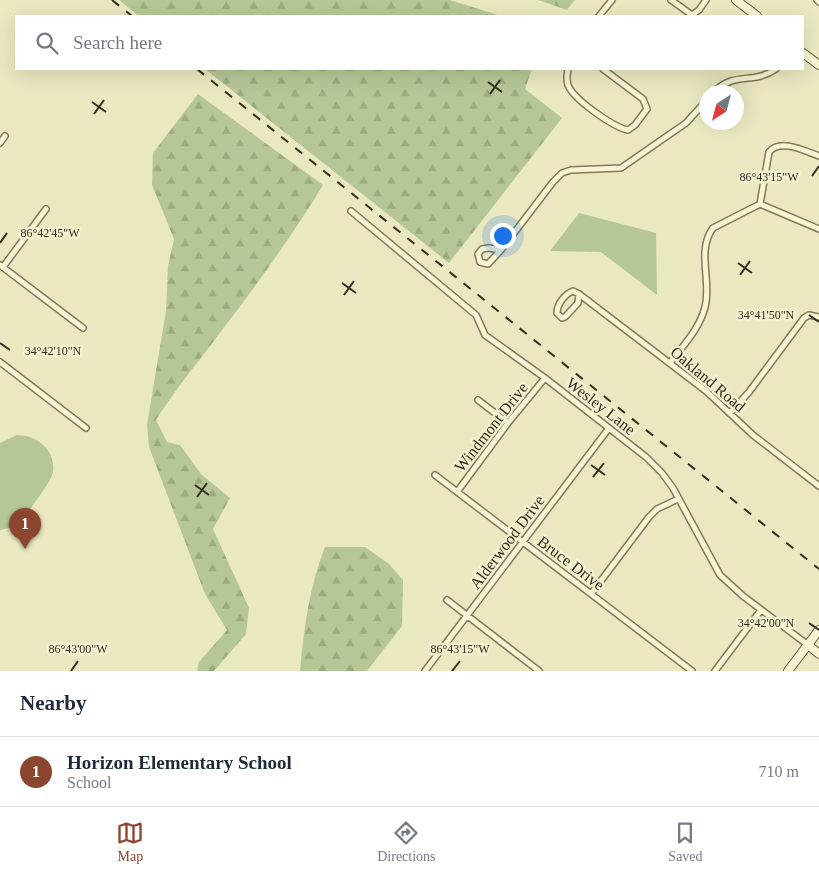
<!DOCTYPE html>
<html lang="en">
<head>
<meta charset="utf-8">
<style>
	:root { --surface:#fff; --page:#f2f2f3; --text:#1f2937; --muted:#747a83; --line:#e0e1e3; --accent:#8c462f }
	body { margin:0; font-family:Georgia,serif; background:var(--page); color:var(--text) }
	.compass { position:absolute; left:699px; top:85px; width:45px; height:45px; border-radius:50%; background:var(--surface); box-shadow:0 5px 20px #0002; rotate:216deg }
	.you { position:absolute; left:502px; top:235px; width:18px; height:18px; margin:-12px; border:4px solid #fff; border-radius:50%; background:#1a73e8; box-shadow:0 0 0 8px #1a73e833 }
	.badge { display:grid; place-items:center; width:32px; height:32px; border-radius:50%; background:var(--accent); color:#fff; font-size:16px; font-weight:700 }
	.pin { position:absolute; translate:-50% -41px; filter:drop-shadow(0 1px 2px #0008) }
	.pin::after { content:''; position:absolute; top:26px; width:18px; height:15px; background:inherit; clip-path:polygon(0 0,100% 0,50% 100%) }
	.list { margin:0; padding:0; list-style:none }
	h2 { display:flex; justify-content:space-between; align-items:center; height:65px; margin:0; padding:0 20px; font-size:21px }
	h2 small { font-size:16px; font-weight:400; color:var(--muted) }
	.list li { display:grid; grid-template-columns:32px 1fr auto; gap:15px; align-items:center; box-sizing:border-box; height:70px; padding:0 20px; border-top:1px solid var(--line) }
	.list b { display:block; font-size:19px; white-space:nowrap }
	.list p { margin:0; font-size:16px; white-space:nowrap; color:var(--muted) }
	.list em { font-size:16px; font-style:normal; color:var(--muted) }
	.icon { flex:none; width:28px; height:28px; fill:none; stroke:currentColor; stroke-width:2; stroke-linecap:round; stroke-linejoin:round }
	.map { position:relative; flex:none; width:819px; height:671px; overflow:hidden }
	.search { position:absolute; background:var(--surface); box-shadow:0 5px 20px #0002; left:15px; right:15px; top:15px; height:55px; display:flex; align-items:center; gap:12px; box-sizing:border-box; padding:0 18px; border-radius:0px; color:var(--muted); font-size:19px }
	.sheet { height:135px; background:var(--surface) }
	nav { display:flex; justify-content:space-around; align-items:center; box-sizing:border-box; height:70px; border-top:1px solid var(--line); background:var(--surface); font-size:14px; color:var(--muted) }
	nav a { display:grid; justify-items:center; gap:2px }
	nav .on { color:var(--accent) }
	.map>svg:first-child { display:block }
	.grass { fill:#b5c796 }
	.forest { fill:url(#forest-firs) }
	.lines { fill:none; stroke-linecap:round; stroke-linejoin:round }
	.street-casing { stroke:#82795a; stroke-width:8 }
	.secondary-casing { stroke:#635a3d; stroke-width:10 }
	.street { stroke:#f6f4d3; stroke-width:5 }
	.secondary { stroke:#f6f4d3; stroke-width:8 }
	.rail { stroke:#322d1d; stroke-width:2; stroke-dasharray:9 9; stroke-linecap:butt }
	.ticks { fill:none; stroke:#322d1d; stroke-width:2 }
	.labels { text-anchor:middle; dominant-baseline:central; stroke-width:5; stroke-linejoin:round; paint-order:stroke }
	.street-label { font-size:16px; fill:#322d1d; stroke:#f2f1cf }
	.ticks-label { font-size:12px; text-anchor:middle; fill:#322d1d; stroke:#f2f1cf; stroke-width:5; stroke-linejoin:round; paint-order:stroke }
</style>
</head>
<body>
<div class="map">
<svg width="819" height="671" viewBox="0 0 819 671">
	<defs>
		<pattern id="forest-firs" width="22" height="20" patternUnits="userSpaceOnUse" patternTransform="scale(1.25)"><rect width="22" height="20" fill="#b5c796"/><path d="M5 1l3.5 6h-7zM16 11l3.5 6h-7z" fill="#9cab81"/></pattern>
	</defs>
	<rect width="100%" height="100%" fill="#eae8c1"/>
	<path class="grass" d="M579,213L656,233L657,295L601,252L550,251Z
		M17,435C37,435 56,450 53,472C52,481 25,517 18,523C13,527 7,529 0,530V443Z"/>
	<path class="forest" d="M119,0H450L501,16H139Z
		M538,0H575L567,10Z
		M205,69H532L525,89L562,118L449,263Z
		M198,94L323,185C292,236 258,283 222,330C200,360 176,388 156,420L167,442L180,445L201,474L230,498L213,529L249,608L246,634L214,671H197L199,662L227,630L205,594L149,447L147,425L166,311L168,266L174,239L152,185L153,153Z
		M325,547H365L389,564L403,580L402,626L367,671H300C304,629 309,587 325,547Z"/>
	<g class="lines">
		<defs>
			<path id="street" d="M671,0L692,15L699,10L706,0
				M817,0L819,2
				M599,16L612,0
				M568,69C567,74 566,79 568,85C573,99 613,127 628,130L635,125L647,109L643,99L603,69
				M714,92C734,71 753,85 776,69
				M0,143L5,136
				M760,204L769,152C780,138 805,151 819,156
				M760,204L819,229
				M351,211L476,315L485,335L545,378L646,457L662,473L673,488L720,575L743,596L808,645
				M489,248L501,250L488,264L480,262L478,254L482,249Z
				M501,250L553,182L562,173L571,170L621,168L686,123L706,101
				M0,265L83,328
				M3,267L46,209
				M573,291L579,294L578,303L565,317L562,318L557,313C557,304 565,294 573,291Z
				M579,294L706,391L753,435L819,486
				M0,362L86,428
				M670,363C683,346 700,328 705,307C712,281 696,251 713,228L760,204
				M478,400L508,423
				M730,413L749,392L804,318L809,315L819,317
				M435,475L692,671
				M457,492L508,423L545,378
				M591,594L649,517L657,509L678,499
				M447,600L539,671
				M425,671L609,428
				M715,671L761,610"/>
			<path id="secondary" d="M736,0L757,16
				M803,53L819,65
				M808,645L819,654
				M788,671L819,630"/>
		</defs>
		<use href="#street" class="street-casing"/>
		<use href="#secondary" class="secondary-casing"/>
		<use href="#street" class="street"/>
		<use href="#secondary" class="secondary"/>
		<path class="rail" d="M112,0L132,16
			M197,69L819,569"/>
	</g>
	<path class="ticks" d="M488,82L502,92M490,94L500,80M92,102L106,112M94,114L104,100M812,176L819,166M0,243L7,233M738,263L752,273M740,275L750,261M342,283L356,293M344,295L354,281M809,315L819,322M0,343L10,350M591,465L605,475M593,477L604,463M195,485L209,495M197,497L207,483M809,623L819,630M71,671L78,661M452,671L460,661"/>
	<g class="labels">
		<g class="street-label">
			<text transform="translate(708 379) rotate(40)">Oakland Road</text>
			<text transform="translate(601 406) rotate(38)">Wesley Lane</text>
			<text transform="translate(491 427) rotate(-52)">Windmont Drive</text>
			<text transform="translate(507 542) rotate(-53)">Alderwood Drive</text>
			<text transform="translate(571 563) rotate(37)">Bruce Drive</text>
		</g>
	</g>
	<g class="ticks-label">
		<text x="769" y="181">86°43'15"W</text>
		<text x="50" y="237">86°42'45"W</text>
		<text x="766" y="319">34°41'50"N</text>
		<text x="53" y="355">34°42'10"N</text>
		<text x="766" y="627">34°42'00"N</text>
		<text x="78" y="653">86°43'00"W</text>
		<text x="460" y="653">86°43'15"W</text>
	</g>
</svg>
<svg class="compass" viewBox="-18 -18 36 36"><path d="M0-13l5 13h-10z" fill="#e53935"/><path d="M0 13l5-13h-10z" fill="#747a83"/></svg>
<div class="you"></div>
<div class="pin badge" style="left:25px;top:549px">1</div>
<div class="search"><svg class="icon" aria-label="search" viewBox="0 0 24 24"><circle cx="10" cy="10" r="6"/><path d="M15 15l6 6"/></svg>Search here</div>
</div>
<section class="sheet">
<h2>Nearby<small></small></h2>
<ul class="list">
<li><span class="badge">1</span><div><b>Horizon Elementary School</b><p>School</p></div><em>710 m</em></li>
</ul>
</section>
<nav>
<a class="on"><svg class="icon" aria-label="map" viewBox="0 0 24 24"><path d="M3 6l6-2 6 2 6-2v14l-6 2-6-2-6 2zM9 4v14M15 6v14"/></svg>Map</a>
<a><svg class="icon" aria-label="directions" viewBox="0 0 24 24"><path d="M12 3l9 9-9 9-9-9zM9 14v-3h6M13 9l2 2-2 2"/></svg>Directions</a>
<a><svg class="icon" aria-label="saved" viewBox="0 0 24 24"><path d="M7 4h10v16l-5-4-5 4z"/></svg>Saved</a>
</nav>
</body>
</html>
